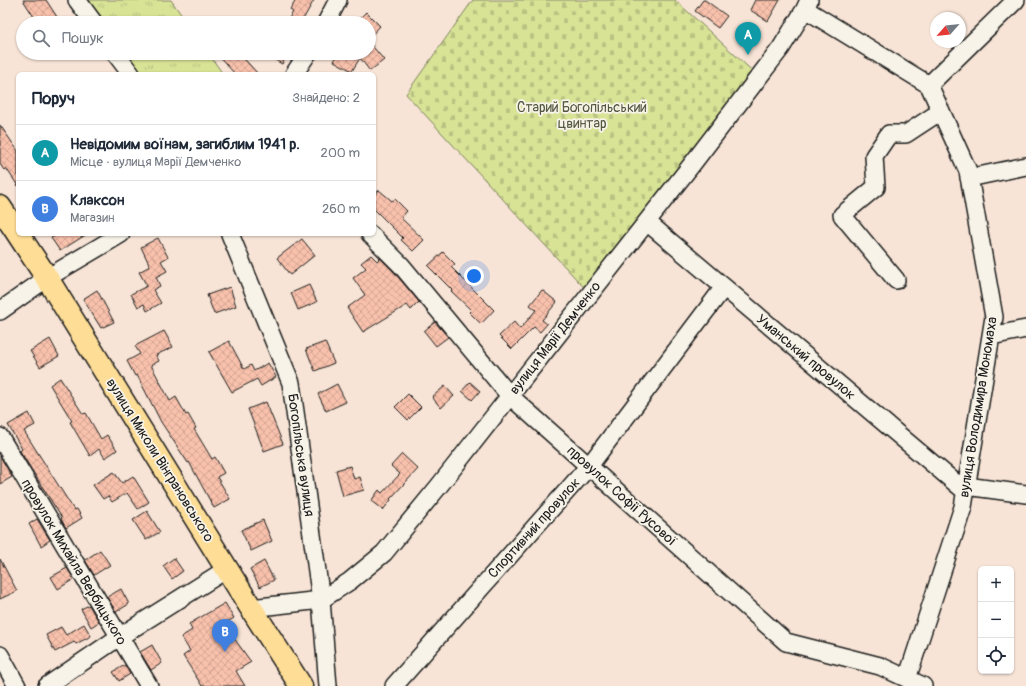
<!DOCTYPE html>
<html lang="uk">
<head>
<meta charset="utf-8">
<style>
	:root { --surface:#fff; --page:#f6f6f7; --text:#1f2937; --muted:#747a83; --line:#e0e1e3; --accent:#b45309 }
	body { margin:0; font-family:Pangolin,sans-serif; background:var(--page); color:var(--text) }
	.controls { position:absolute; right:12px; bottom:12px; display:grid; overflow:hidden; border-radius:6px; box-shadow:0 1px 3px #0004 }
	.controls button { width:36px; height:36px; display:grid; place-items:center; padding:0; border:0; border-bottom:1px solid var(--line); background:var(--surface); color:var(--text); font:20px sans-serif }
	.compass { position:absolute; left:930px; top:12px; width:36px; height:36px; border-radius:50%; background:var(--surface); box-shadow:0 1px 3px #0004; rotate:243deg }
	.you { position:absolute; left:474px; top:276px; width:14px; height:14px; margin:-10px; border:3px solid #fff; border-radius:50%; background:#1a73e8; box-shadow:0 0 0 6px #1a73e833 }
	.badge { display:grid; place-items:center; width:26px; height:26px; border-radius:50%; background:var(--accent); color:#fff; font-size:13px; font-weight:700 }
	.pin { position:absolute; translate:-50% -33px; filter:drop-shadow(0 1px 2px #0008) }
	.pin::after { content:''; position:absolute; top:21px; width:14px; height:12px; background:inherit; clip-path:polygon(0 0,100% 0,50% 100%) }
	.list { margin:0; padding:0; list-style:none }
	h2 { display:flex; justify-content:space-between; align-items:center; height:52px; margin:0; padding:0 16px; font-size:17px }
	h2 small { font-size:13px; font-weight:400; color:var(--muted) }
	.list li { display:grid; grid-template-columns:26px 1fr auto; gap:12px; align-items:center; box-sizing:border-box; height:56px; padding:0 16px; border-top:1px solid var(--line) }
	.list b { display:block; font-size:15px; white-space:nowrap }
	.list p { margin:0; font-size:13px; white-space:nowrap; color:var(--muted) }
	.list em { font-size:13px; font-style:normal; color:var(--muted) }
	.icon { flex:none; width:22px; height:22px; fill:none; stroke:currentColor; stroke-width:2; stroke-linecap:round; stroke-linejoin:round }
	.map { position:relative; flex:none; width:1026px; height:686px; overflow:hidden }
	.search { position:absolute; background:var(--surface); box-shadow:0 1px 3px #0004; left:16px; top:16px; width:360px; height:44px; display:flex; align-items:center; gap:10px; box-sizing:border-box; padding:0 14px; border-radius:22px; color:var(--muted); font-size:15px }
	.panel { position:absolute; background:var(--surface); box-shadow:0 1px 3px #0004; left:16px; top:72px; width:360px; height:164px; border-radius:6px }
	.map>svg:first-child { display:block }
	.grass { fill:url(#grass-tufts); stroke:#7a8059 }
	.cemetery { fill:url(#cemetery-stones); stroke:#7a8059 }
	.building { fill:url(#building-cross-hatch); stroke:#1c1c1c }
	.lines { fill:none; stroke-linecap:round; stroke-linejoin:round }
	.minor-casing { stroke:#1c1c1c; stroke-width:20 }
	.major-casing { stroke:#1c1c1c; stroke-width:25 }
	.minor { stroke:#f7f3e8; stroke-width:17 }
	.major { stroke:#fedd96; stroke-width:22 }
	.labels { text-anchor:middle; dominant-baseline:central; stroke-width:3.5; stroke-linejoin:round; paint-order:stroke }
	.park-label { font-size:14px; fill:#545841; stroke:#f7f3e8 }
	.street-label { font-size:14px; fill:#1c1c1c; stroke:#f7f3e8 }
</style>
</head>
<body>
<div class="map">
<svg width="1026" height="686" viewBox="0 0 1026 686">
	<defs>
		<pattern id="grass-tufts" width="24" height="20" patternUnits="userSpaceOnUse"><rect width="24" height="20" fill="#d8e396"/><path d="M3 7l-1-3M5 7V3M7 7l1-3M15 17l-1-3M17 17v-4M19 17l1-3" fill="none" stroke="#b9c281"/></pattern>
		<pattern id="cemetery-stones" width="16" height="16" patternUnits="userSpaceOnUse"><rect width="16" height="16" fill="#d8e396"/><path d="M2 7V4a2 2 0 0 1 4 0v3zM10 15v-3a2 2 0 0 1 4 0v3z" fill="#b9c281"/></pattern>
		<pattern id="building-cross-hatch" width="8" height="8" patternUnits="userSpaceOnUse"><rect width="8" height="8" fill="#f8c1ac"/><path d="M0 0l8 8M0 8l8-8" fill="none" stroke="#d4a593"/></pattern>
	</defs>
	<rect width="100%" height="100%" fill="#f7e4d6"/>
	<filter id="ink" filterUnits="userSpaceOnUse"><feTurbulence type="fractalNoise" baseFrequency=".025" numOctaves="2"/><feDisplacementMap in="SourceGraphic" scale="8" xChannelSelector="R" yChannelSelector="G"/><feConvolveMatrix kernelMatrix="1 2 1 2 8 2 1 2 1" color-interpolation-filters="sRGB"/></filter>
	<g filter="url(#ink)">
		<path class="grass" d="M80,0H171L187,23H97Z
			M119,53H208L223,74H134Z"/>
		<path class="cemetery" d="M473,0H675L759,77L590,294L406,94Z"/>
		<path class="building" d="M23,0H46L61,23H38Z
			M296,0H314L301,23H286L293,12L290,10Z
			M703,0H705L727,16L718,28L695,11Z
			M755,0H780L768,21L750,10Z
			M366,12L380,26L369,38V23H355Z
			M369,42L384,60L370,71L360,58L352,71L334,61L339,53H369Z
			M216,53H239L258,74H235Z
			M263,53H288L282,64Z
			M0,125L18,151V186L6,168L4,170L0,164Z
			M379,190L392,201L395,199L407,211L401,218L424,240L413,251L401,240L403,238L374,209V196Z
			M58,234H87L60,251L51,238Z
			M158,238L168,257L161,261L167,271L156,277L160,286L153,290L161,303L147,311L144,304L138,307L131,294L147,286L139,272L150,266L141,247Z
			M302,239L315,255L290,275L277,258Z
			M443,252L455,264L451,267L494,310L481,324L469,312L471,310L451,291L452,290L428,266Z
			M371,255L377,261L380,258L394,272L419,302L411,310L407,305L363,332L347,308L365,295L353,278L366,268L361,263Z
			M309,285L317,302L298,310L291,293Z
			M230,287L236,306L214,314L207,295Z
			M97,290L114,322L101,328L83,299Z
			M542,290L557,302L542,320L547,324L540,332L534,327L512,349L499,336L514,322L520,329L536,310L530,305Z
			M435,322L448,337L436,346L424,331Z
			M164,331L173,347L156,355L159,361L151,365L170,401L176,397L186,415L188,414L196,428L194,429L212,459L215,457L224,473L217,477L230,499L214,508L189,462L188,463L161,422L137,375L135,376L127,361L140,354L135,346Z
			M50,339L59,356L40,367L30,351Z
			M229,341L244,369L251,365L254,371L268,363L276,377L261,386L257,379L232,392L209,352Z
			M325,342L334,363L315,371L306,349Z
			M60,378L83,414L86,413L101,439L107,435L117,450L105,458L99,449L90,456L70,422L72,421L50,385Z
			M470,382L480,391L472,400L462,391Z
			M337,384L346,402L326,411L318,394Z
			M445,386L454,396L441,408L432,397Z
			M408,394L421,407L408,420L395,407Z
			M266,402L283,444L264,451L248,409Z
			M29,413L35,425L24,431L74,510L77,509L82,518L66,528L61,519L62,518L20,451L22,449L8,425Z
			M402,454L418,469L390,499L391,500L383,510L371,501L379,490L382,493L400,474L391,466Z
			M0,456L12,477L0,484Z
			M350,466L354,479L360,477L364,490L343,496L336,470Z
			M114,472L122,483L133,476L149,502L138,509L127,493L112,502L108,496L103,499L93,485Z
			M147,511L160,532L146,540L133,520Z
			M37,519L50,540L41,546L29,524Z
			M263,520L272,541L251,551L241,530Z
			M100,550L110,565L94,575L85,560Z
			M174,558L183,571L172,579L163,566Z
			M0,559L17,591L0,599Z
			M264,561L274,580L260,587L250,569Z
			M67,568L74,579L58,589L51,577Z
			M121,589L129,604L116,612L107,597Z
			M225,603L234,618L224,624L251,662L236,671L245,686H202L183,656L190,651L181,637L192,630L189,624Z
			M89,605L99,622L91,627L81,609Z
			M84,624L91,636L76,644L74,642L55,652L46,635L61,627L66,635Z
			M152,645L162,663L151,670L140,652Z
			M125,665L130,674L119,681L113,672Z"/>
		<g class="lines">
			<defs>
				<path id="minor" d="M77,0L94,23
					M805,9L929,85L968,171L994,317L963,507L907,679
					M326,23L338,0
					M115,53L131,74
					M294,74L308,53
					M929,85L1016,0
					M969,178L1026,166
					M647,222L965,491
					M230,234L291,383L321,600L328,686
					M370,234L401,265L510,396L786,642L880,666L923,686
					M896,280L842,215L876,187L874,156L889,134H906L941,111
					M0,311L47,278L121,234
					M991,336L1026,329
					M0,437L149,686
					M966,486L1026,494
					M251,608L321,600L350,581L384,553L439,486L693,163L781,48L805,9L809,0
					M0,655L17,686
					M47,686L119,637L227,569
					M394,686L589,466L724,287"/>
				<path id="major" d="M0,207L18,234
					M18,234L47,278L251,608L301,686"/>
			</defs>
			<use href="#minor" class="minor-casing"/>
			<use href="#major" class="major-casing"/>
			<use href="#minor" class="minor"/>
			<use href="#major" class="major"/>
		</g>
	</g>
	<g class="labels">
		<g class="park-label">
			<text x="582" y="107">Старий Богопільський<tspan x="582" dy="16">цвинтар</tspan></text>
		</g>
		<g class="street-label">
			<text transform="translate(555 338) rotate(-52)">вулиця Марії Демченко</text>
			<text transform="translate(806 357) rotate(40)">Уманський провулок</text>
			<text transform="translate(978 407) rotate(-81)">вулиця Володимира Мономаха</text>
			<text transform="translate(301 455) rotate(82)">Богопільська вулиця</text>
			<text transform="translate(160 460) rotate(58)">вулиця Миколи Вінграновського</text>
			<text transform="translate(622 496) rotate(42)">провулок Софії Русової</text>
			<text transform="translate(534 528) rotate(-48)">Спортивний провулок</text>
			<text transform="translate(74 562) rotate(59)">провулок Михайла Вербицького</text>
		</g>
	</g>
</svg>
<div class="controls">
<button>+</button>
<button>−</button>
<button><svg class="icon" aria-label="locate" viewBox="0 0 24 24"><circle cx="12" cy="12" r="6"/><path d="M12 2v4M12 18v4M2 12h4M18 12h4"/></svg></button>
</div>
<svg class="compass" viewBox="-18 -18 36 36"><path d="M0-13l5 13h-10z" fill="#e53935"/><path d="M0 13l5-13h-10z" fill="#747a83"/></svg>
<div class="you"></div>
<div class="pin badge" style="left:748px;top:55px;background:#0f9aa8">A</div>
<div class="pin badge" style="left:225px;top:652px;background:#3f7fe0">B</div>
<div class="search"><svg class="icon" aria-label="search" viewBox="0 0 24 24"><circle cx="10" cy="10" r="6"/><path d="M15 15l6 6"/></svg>Пошук</div>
<section class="panel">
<h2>Поруч<small>Знайдено: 2</small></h2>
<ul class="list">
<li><span class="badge" style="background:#0f9aa8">A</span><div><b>Невідомим воїнам, загиблим 1941 р.</b><p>Місце · вулиця Марії Демченко</p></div><em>200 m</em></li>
<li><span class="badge" style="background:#3f7fe0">B</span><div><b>Клаксон</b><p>Магазин</p></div><em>260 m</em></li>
</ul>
</section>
</div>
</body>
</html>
